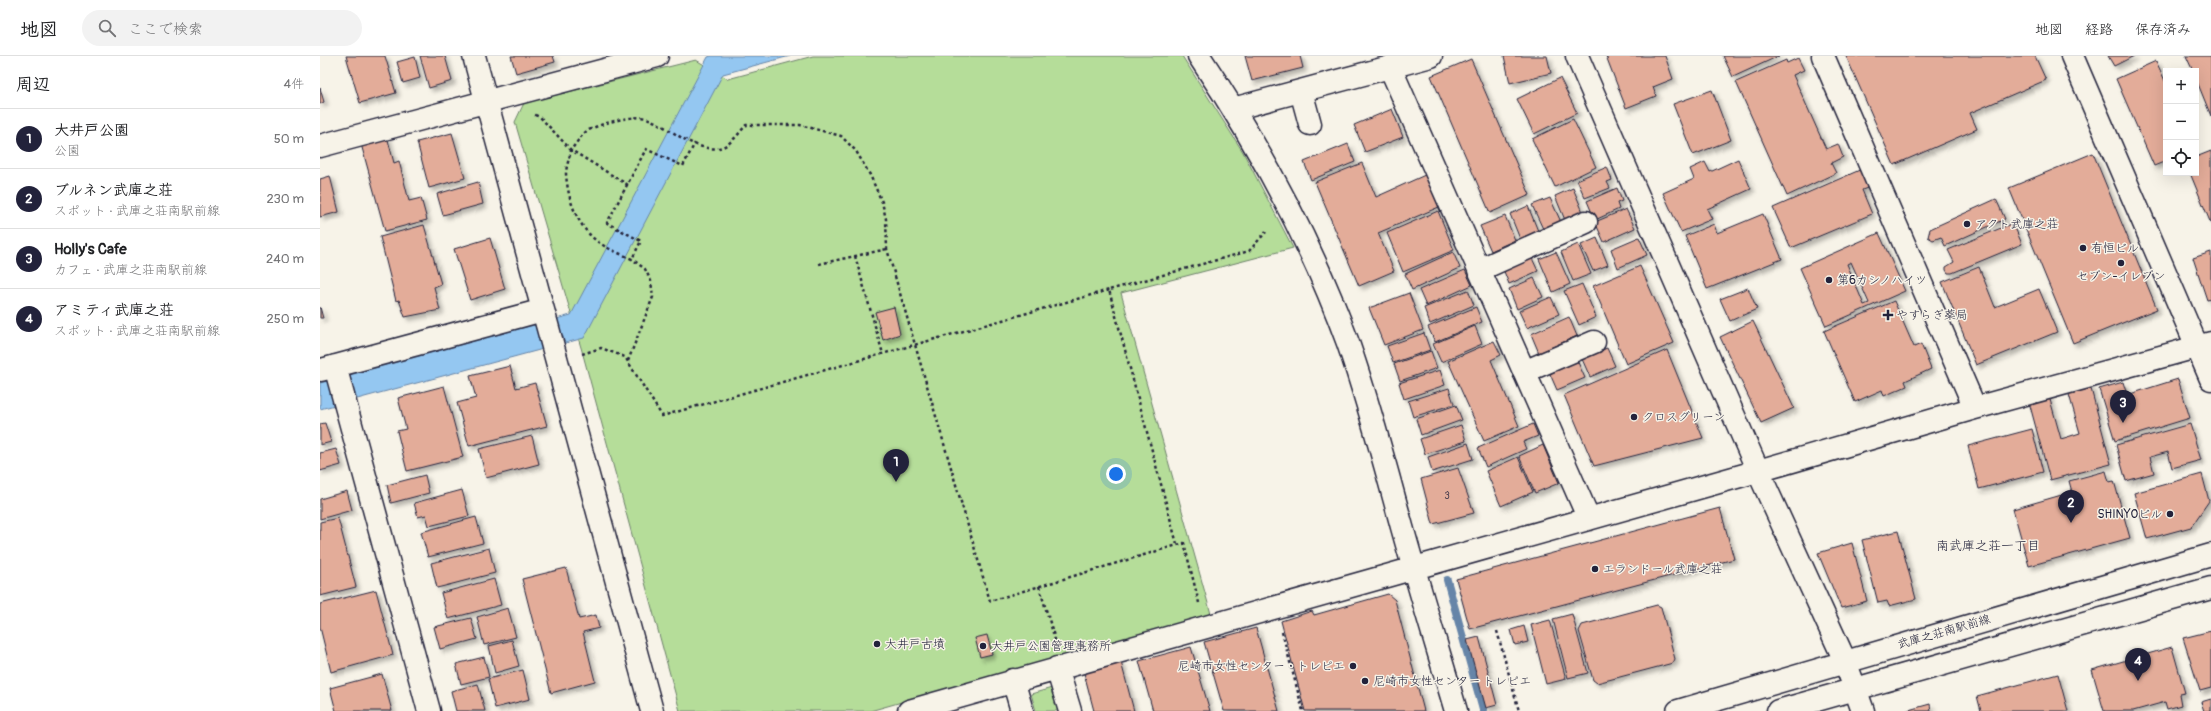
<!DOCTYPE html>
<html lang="ja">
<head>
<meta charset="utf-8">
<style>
	:root { --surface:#fff; --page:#f2f2f2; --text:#202124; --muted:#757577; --line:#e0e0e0; --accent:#22223b }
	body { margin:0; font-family:Pangolin,"Klee One",sans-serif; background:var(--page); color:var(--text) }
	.controls { position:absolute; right:12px; top:12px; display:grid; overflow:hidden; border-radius:0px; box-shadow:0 4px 16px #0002 }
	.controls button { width:36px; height:36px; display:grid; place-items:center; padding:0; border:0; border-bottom:1px solid var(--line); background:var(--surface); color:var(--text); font:20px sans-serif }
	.you { position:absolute; left:796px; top:418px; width:14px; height:14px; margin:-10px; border:3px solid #fff; border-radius:50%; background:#1a73e8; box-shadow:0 0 0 6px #1a73e833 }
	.badge { display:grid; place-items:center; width:26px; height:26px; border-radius:50%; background:var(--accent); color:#fff; font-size:13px; font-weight:700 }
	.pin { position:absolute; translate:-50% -33px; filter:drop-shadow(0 1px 2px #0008) }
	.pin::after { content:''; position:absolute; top:21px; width:14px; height:12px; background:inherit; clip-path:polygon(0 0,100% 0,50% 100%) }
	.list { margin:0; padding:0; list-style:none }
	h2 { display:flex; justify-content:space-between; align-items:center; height:52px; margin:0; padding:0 16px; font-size:17px }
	h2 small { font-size:13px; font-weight:400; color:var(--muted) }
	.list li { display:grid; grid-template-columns:26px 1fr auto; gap:12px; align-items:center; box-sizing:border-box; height:60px; padding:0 16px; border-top:1px solid var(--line) }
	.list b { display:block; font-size:15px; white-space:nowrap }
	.list p { margin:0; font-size:13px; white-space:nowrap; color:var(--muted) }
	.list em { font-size:13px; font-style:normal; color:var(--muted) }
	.icon { flex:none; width:22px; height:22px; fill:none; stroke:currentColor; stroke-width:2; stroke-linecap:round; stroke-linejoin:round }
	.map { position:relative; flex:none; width:1891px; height:655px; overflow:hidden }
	header { display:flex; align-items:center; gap:24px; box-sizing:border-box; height:56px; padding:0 20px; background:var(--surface); border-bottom:1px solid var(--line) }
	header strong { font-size:19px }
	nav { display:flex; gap:22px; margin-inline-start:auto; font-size:14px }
	.search { width:280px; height:36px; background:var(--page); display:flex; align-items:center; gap:10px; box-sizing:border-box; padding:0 14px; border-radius:22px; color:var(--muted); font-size:15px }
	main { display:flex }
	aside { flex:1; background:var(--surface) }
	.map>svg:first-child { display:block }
	.green { fill:#b5dd99; stroke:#6c806a }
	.water { fill:#94c7f1; stroke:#6685a8 }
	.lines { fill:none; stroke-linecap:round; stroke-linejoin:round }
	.stream { stroke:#6685a8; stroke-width:8 }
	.building { fill:#e3ac99; stroke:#22223b; fill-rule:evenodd; filter:url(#shadow) }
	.minor-casing { stroke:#22223b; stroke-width:25 }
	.path { stroke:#22223b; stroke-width:2.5; stroke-dasharray:3 3; stroke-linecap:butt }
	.minor { stroke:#f7f3e8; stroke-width:22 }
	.poi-dot { fill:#22223b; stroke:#f7f3e8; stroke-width:1.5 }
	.labels { text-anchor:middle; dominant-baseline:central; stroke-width:3; stroke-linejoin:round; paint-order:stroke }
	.number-label { font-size:10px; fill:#524452 }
	.poi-label { font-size:12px; fill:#22223b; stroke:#f7f3e8; text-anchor:start }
	.street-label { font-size:12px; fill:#22223b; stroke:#f7f3e8 }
	.neighbourhood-label { font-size:13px; fill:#22223b; stroke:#f7f3e8 }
</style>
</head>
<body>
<header>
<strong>地図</strong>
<div class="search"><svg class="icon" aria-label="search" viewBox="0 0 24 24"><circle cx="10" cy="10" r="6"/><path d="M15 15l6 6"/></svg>ここで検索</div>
<nav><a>地図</a><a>経路</a><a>保存済み</a></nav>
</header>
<main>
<aside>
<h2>周辺<small>4件</small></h2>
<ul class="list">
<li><span class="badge">1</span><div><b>大井戸公園</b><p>公園</p></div><em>50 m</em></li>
<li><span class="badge">2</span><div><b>ブルネン武庫之荘</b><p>スポット · 武庫之荘南駅前線</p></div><em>230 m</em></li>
<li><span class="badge">3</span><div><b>Holly's Cafe</b><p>カフェ · 武庫之荘南駅前線</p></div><em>240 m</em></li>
<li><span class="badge">4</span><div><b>アミティ武庫之荘</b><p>スポット · 武庫之荘南駅前線</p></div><em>250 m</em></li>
</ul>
</aside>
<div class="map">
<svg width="1891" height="655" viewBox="0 0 1891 655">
	<defs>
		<filter id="shadow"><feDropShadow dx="3.5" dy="3.5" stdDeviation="2" flood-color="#0004"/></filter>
	</defs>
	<rect width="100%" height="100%" fill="#f7f3e8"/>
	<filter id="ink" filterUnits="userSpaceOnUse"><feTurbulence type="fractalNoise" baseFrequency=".025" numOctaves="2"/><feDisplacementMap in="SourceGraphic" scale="8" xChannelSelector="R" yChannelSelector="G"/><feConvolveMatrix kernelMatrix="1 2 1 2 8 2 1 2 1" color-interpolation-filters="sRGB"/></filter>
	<g filter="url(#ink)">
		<path class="green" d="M493,0H862L923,96L973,192L801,237L891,558L550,655H360L262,295L195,66L204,47L376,4L408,23Z
			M732,632L738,655H716L711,638Z"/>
		<path class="water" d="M391,0H470L403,18L264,282L0,353V327L251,259L388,1Z"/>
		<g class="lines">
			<path class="stream" d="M1127,524L1163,654"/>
		</g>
		<path class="building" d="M26,0H65L76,37L40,47Z
			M100,0H125L132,25L109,32Z
			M191,0H233L235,6L196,17Z
			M925,0H980L983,12L932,25Z
			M1184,0H1227L1231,17L1190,27Z
			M1286,0H1345L1353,23L1333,31L1336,40L1306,52Z
			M1403,0H1459L1413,21Z
			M1526,0H1715L1726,24L1650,57L1657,73L1574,109Z
			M1788,0H1814L1794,10Z
			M1866,0H1891V60L1876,23V15H1873Z
			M95,1L100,22L83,27L77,6Z
			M1478,2L1484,14L1473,19L1506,93L1518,88L1523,101L1511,107L1516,117L1467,140L1416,26L1466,4L1467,7Z
			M1151,3L1210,139L1170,157L1111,20Z
			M1836,5L1846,27V105L1834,110L1796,23Z
			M1240,22L1257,57L1214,78L1197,43Z
			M0,32L4,46L0,48Z
			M1392,34L1411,84L1373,99L1353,48Z
			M1072,53L1083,81L1045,96L1034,69Z
			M1253,63L1276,111L1235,131L1212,83Z
			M132,77L145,122L109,132L97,86Z
			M67,80L74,107L79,105L89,145L101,142L107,164L65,175L41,88Z
			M1028,88L1035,106L991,124L984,106Z
			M1891,95V168L1870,117H1876V101Z
			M1773,97L1837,253L1753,287L1689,132Z
			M1418,103L1431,133L1387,153L1392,163L1361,176L1343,137L1374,123L1370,113L1385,106L1390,116Z
			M1042,107L1056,141L1105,119L1119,151L1058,177L1074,215L1039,230L995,126Z
			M1287,111L1292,124L1287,126L1290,132L1265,142L1257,124Z
			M1542,113L1550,131L1542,134L1552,158L1471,192L1453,152Z
			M10,120L19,156L0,161V123Z
			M158,126L163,148L123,159L117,138Z
			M1253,132L1263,156L1245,164L1235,140Z
			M1297,132L1302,145L1297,147L1299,153L1275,164L1267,145Z
			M1230,142L1241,166L1223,173L1212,149Z
			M1676,143L1685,163L1625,190L1621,181L1613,184L1608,181L1610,173Z
			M1208,150L1218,175L1200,183L1190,158Z
			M1306,153L1315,172L1284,186L1275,166Z
			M1118,155L1134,194L1083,216L1067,177Z
			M1443,158L1462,203L1387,233L1365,180L1394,168L1397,177Z
			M1185,160L1195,184L1171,195L1160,170Z
			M1693,167L1702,188L1632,217H1628L1626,214V211L1634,206L1628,194Z
			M104,169L121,228L114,231L120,254L85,261L79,244L76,245L60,181Z
			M1559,177L1585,235L1506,270L1480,212ZM1531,206L1549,247L1544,249L1527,208Z
			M1319,181L1327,199L1298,212L1291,193Z
			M170,182L185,233L150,244L134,193Z
			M1277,182L1288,209L1273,215L1261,189Z
			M1258,188L1271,218L1253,225L1241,196Z
			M1133,196L1140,212L1092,234L1085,218Z
			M1236,196L1250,228L1233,236L1219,203Z
			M1891,196V243L1887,244L1873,202Z
			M1211,200L1218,215L1189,228L1183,213Z
			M1320,210L1354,287L1306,308L1273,230Z
			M1659,211L1675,251L1719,233L1737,276L1656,309L1622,226Z
			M1145,214L1152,229L1106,250L1099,234Z
			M1214,222L1223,241L1197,253L1189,233Z
			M1262,228L1276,261L1259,269L1244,235Z
			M1428,232L1437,253L1410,265L1400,243Z
			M1148,234L1154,249L1110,268L1104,252Z
			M1089,237L1103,274L1064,289L1049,252Z
			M1231,241L1239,258L1207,272L1199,255Z
			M1574,245L1594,291L1601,288L1611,313L1585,325L1587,330L1564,340L1562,334L1535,346L1504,275Z
			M0,251L3,262H0Z
			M574,251L580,278L563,284L555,256Z
			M1156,251L1162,266L1115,286L1108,271Z
			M1249,261L1257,280L1219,297L1211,278Z
			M1433,265L1474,352L1441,367L1400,281Z
			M1155,270L1162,288L1121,306L1113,288Z
			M1104,277L1110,294L1073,307L1067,290Z
			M1174,285L1181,299L1171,304L1199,370L1164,385L1128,305Z
			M1287,292L1295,310L1270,321L1262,303Z
			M1347,294L1383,382L1274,410L1244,339Z
			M1111,295L1117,312L1080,325L1074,308Z
			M1256,302L1265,322L1237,334L1230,318L1241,312L1240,309Z
			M190,310L196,332L215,327L227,370L149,390L137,347L156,342L150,320Z
			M1120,314L1125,329L1084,343L1079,327Z
			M1858,323L1870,362L1795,385L1779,333L1803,326L1807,339Z
			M1770,329L1791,408L1730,424L1709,346L1729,340L1741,383L1760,377L1748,335Z
			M124,330L143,401L87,415L77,375L86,373L78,342Z
			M1129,332L1134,348L1093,361L1088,345Z
			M1136,349L1142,364L1101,379L1096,363Z
			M5,367L11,386L0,389V368Z
			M1213,368L1218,380L1203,386L1206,393L1166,411L1158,392Z
			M1870,368L1881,404L1852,412L1848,396L1830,401L1834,417L1806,425L1796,389Z
			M1141,369L1146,385L1105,398L1100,383Z
			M1712,373L1723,416L1659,433L1648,390Z
			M212,380L219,408L166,422L159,393Z
			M1148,387L1153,403L1112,416L1108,401Z
			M1223,389L1239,427L1215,437L1199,400Z
			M16,393L21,409L0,415V397Z
			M1198,401L1213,436L1181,450L1166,415Z
			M1138,412L1154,457L1113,468L1101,423Z
			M1786,415L1789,426L1794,425L1810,482L1709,510L1693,453L1752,436L1749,425Z
			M1882,418L1889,445L1871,471L1827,483L1814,437Z
			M105,419L109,437L71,447L67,429Z
			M142,434L149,460L109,470L106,459L98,461L94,447Z
			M27,435L32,454L0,463V443Z
			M1400,452L1414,503L1150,573L1136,523Z
			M156,461L163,487L108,501L101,476Z
			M18,462L36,531L0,540V466Z
			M1578,475L1596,543L1569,550L1567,545L1558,547L1542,484Z
			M1532,487L1547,545L1521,552L1498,497Z
			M169,492L175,517L117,532L111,507Z
			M246,512L259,563L276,559L279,572L263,576L275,625L231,637L202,523Z
			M174,523L181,549L128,563L121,537Z
			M56,534L73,599L11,616L0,571V548Z
			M1068,538L1075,544L1104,655H985L961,565L992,555L994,559Z
			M1337,549L1341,551L1355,603L1353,607L1277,627L1273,624L1259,575L1262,569Z
			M188,552L196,581L164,589L157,561Z
			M1252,558L1268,617L1248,622L1233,563Z
			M151,562L157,583L120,593L114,571Z
			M1230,564L1246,623L1226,628L1211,569Z
			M1204,570L1208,586L1195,589L1191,574Z
			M936,572L959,655H904L884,586Z
			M1891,575V632L1880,635L1863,582Z
			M667,579L672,598L660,601L655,582Z
			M1159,581L1177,649L1166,652L1147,584Z
			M192,584L199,610L175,617L169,590Z
			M871,591L890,655H833L819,605Z
			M1852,591L1865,637L1859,638L1861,649L1847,653L1845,646L1813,655H1784L1772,614Z
			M164,601L169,621L141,628L136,608Z
			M801,606L814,655H774L764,617Z
			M203,614L210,643L175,652L168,623Z
			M62,618L72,655H16L10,632Z
			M1738,618L1748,655H1661L1657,640Z
			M158,628L165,655H136L131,635Z
			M1891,643V655H1884L1881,646Z
			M1610,648L1611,655H1585Z"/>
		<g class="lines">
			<defs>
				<path id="minor" d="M154,0L332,655
					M879,0C939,90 991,185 1028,287C1049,347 1065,409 1082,471C1099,532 1118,594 1136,655
					M1257,0L1438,415L1525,605L1543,655
					M1503,0L1655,352
					M1752,0L1891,323
					M1070,11L1269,463
					M981,35L990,68
					M913,53L1111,0
					M0,90L337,0
					M1159,214L1266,166
					M15,310L109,655
					M1,314L223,254
					M1204,316L1274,286
					M737,612L750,655
					M693,624L702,655
					M589,655L1438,415L1655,352L1891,287
					M1358,655L1891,499
					M1458,655L1891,532"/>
			</defs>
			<use href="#minor" class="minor-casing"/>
			<path class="path" d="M215,59L220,61L251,94C256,88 261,79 267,75C278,68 317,57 329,63C351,72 374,96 399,92C410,90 419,77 426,69H480L521,80L536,95L550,119L562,146L566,163L567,193L670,545L864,487L879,547
				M308,129L251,94C250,101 246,110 246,118C248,144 257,170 278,186C288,193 301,198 312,203L321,185L287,167L326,93L363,110L375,87
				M535,200L563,298
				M499,208L567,193
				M262,298L281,292L305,301L342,360L789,234
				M308,305L333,241L331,225L325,213L312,203
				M857,488L789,234L929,195L946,176
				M719,530L736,587
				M1177,575L1199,655
				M962,576L983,655"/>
			<use href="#minor" class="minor"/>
		</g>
	</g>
	<g class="poi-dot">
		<circle cx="1647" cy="168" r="4"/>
		<circle cx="1763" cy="192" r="4"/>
		<circle cx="1801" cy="207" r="4"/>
		<circle cx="1509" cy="224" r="4"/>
		<path d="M1566 253h4v4h4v4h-4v4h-4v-4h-4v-4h4z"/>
		<circle cx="1314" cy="361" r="4"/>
		<circle cx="1850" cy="458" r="4"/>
		<circle cx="1275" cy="513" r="4"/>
		<circle cx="557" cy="588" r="4"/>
		<circle cx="663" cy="590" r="4"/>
		<circle cx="1033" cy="610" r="4"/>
		<circle cx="1045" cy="625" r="4"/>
	</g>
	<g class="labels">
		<g class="number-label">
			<text x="1127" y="440">3</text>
		</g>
		<g class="poi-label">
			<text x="1655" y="168">アクト武庫之荘</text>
			<text x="1771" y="192">有恒ビル</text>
			<text x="1801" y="220" text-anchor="middle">セブン-イレブン</text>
			<text x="1517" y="224">第6カシノハイツ</text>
			<text x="1576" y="259">やすらぎ薬局</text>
			<text x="1322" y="361">クロスグリーン</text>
			<text x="1842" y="458" text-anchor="end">SHINYOビル</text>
			<text x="1283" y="513">エランドール武庫之荘</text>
			<text x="565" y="588">大井戸古墳</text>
			<text x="671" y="590">大井戸公園管理事務所</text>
			<text x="1025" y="610" text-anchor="end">尼崎市女性センター・トレピエ</text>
			<text x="1053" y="625">尼崎市女性センター トレピエ</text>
		</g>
		<g class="street-label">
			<text transform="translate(1624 576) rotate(-16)">武庫之荘南駅前線</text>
		</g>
		<g class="neighbourhood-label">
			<text x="1668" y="490">南武庫之荘一丁目</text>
		</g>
	</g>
</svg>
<div class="controls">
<button>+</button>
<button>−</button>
<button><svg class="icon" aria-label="locate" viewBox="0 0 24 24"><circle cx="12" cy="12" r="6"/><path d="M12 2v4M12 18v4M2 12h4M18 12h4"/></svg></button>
</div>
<div class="you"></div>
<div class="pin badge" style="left:576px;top:426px">1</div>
<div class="pin badge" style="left:1751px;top:467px">2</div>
<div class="pin badge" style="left:1803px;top:367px">3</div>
<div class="pin badge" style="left:1818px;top:625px">4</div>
</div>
</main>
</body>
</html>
